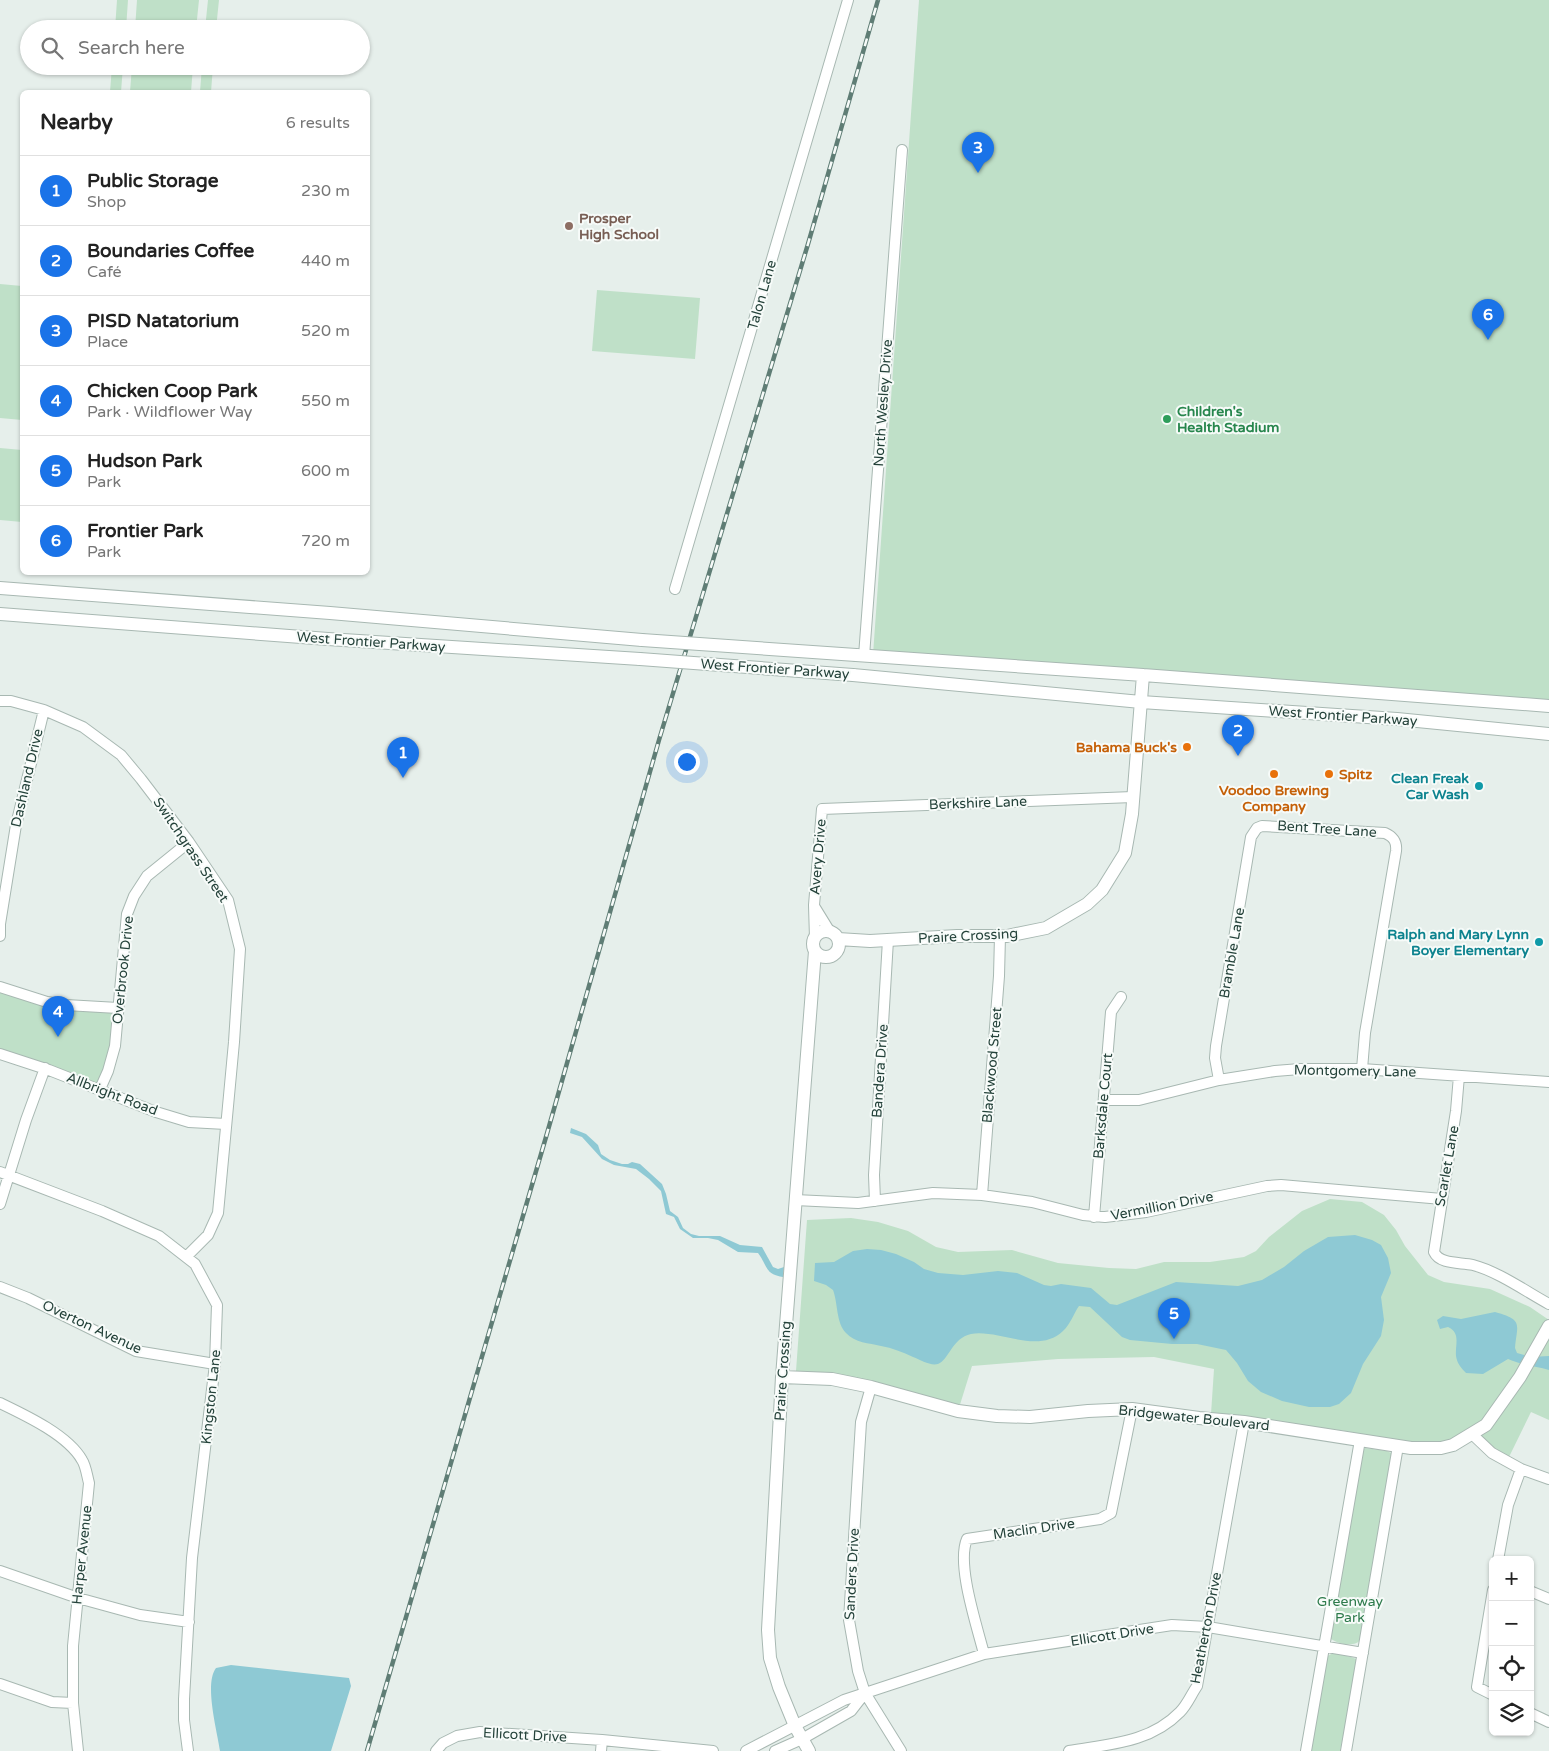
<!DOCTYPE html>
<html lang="en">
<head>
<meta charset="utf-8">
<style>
	:root { --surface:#fff; --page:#f2f2f2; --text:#222; --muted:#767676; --line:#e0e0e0; --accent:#1a73e8 }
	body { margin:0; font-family:"Varela Round",sans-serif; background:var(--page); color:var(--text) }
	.controls { position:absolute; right:15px; bottom:15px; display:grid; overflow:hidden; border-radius:8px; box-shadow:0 1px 4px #0004 }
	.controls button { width:45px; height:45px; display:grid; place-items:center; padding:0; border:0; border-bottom:1px solid var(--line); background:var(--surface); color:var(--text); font:25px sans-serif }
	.you { position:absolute; left:686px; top:761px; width:18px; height:18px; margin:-12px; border:4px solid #fff; border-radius:50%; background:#1a73e8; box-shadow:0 0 0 8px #1a73e833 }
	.badge { display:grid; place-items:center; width:32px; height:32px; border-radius:50%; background:var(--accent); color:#fff; font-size:16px; font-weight:700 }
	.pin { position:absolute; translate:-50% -41px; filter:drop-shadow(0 1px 2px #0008) }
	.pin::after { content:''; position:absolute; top:26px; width:18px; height:15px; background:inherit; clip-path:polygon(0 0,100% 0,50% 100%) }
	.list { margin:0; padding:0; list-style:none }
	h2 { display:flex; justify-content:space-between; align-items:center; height:65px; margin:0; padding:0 20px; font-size:21px }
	h2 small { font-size:16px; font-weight:400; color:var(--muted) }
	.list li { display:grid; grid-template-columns:32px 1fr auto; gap:15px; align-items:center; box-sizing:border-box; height:70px; padding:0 20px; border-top:1px solid var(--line) }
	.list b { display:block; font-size:19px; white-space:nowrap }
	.list p { margin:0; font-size:16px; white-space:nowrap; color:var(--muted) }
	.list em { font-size:16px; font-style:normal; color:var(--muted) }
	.icon { flex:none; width:28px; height:28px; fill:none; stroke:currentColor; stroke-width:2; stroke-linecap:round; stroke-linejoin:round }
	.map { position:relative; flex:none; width:1549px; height:1751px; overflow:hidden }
	.search { position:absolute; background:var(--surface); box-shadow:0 1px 4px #0004; left:20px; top:20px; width:350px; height:55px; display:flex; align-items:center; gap:12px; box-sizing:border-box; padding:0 18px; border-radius:28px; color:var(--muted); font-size:19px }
	.panel { position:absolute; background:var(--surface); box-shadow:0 1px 4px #0004; left:20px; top:90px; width:350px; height:485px; border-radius:8px }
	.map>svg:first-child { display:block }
	.green { fill:#bfe0c8 }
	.water { fill:#8ec9d4 }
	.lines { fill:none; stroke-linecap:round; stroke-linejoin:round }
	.minor-casing { stroke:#a8b8b2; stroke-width:12 }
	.tertiary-casing { stroke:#a8b8b2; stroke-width:14 }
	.minor { stroke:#fff; stroke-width:10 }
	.tertiary { stroke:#fff; stroke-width:12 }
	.rail-casing { stroke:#5f7d75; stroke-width:4.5 }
	.rail { stroke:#f7fbf9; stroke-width:2.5; stroke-dasharray:8; stroke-linecap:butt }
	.tertiary-bridge-casing { stroke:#a8b8b2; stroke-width:14; stroke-linecap:butt }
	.tertiary-bridge { stroke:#fff; stroke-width:12 }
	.education-dot { fill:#8d6e63; stroke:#f7fbf9; stroke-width:2 }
	.leisure-dot { fill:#2e9e5b; stroke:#f7fbf9; stroke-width:2 }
	.food-dot { fill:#e8710a; stroke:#f7fbf9; stroke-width:2 }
	.culture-dot { fill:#0f9aa8; stroke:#f7fbf9; stroke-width:2 }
	.labels { text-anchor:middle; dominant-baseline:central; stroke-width:4; stroke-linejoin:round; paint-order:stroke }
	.education-label { font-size:14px; font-weight:bold; fill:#785e54; stroke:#f7fbf9; text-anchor:start }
	.street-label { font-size:14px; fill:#24423a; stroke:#f7fbf9 }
	.leisure-label { font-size:14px; font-weight:bold; fill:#27864d; stroke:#f7fbf9; text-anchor:start }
	.food-label { font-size:14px; font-weight:bold; fill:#c56008; stroke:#f7fbf9; text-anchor:end }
	.culture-label { font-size:14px; font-weight:bold; fill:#0d838f; stroke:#f7fbf9; text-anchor:end }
	.park-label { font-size:14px; fill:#2d7a4b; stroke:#f7fbf9 }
</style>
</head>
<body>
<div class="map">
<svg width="1549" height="1751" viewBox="0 0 1549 1751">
	<rect width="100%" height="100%" fill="#e6efeb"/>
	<path class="green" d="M117,0H128L126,29H115Z
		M137,0H199L196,29H135Z
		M208,0H219L216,29H205Z
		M919,0H1549V703L873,655Z
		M112,66H123L121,92H110Z
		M132,66H193L191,92H130Z
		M202,66H213L211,92H200Z
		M0,284L22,286V420L0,418Z
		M597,290L700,298L695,359L592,351Z
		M0,448L22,450V522L0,520Z
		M0,987L47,1002L118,1008L115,1046L100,1089L0,1054Z
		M1330,1199L1362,1202L1384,1215L1396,1230L1405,1246L1428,1275L1444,1282L1490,1289L1530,1307L1549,1320V1420L1531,1412L1509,1457L1487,1443L1477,1431L1448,1441L1414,1443L1339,1430L1211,1414L1214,1369L1154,1357L1058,1359L972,1366L958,1411L796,1371L807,1220L851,1218L878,1222L908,1231L936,1247L958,1252L1012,1250L1058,1263L1109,1268L1136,1269L1164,1262H1210L1244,1257L1256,1251L1269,1237L1302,1211Z
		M1365,1448L1387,1451L1391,1453L1392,1458L1361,1639C1355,1648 1339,1644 1331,1639L1330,1634L1361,1453Z
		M1333,1653L1351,1657L1356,1659L1357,1666L1340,1751H1309L1326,1657Z"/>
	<path class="water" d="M571,1128L586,1134L598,1145L601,1154L610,1160L622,1164H628L632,1162L640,1164L662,1184L666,1194L670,1211L678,1217L683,1228L691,1234L699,1236H720L740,1245L762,1247L773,1267L778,1269L784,1267L783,1277C764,1274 768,1266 758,1253L738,1252L718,1240L708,1238H693L680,1229L674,1217L666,1214L661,1191L649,1179L636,1169L614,1165L602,1159L582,1137L570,1133Z
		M1355,1235L1372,1240L1381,1245L1388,1258L1391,1273L1381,1297L1384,1320L1381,1336L1363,1364L1351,1393L1339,1404L1330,1407H1309L1282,1401L1261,1392L1248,1381L1237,1363L1226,1350L1197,1344H1172L1130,1340L1122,1337L1090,1307L1079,1306C1074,1313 1070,1325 1063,1331C1038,1355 999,1329 971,1334C952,1338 949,1360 938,1364C930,1366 921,1360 913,1357C903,1352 892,1348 881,1346C869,1343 855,1343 846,1333C836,1323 838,1303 833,1290L826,1285L814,1281L815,1263L834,1262L853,1251L867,1249L881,1250L896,1254L914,1262L924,1269L938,1273L963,1275L998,1271L1017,1273L1044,1285L1051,1286L1061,1284L1091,1288L1110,1304L1117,1305L1176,1282L1238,1286L1262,1280L1284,1267L1304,1251L1328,1237Z
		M1495,1312C1524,1320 1517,1324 1515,1348L1517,1353L1531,1357L1549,1356V1370C1535,1366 1521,1365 1508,1359L1483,1374L1466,1373C1461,1368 1457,1363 1456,1356C1455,1344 1461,1333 1448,1327L1440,1329L1437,1320L1443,1316L1461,1319Z
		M231,1665L349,1678L351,1686L331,1751H220C217,1730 204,1684 216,1668Z"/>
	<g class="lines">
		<defs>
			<path id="minor" d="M675,589L848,0
				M864,656L902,150
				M0,701H11L44,710L83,727L121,755L141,779L189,842L228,900L240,949L234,1042L218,1213L208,1235L186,1257
				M814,906L830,932
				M0,936V924L16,825L44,710
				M815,938L814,905L822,809L1133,797
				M0,987L47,1002L66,1005L118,1008
				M0,1054L49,1070L156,1112L189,1122L226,1124
				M1459,1076L1456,1111L1434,1252C1440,1265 1461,1262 1473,1265C1497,1271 1527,1292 1549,1304
				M1219,1080L1215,1058L1216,1046L1251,837L1257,828L1262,826L1385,833C1394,837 1397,842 1396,851L1365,1033L1362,1069
				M100,1089L108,1071L115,1046L127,914L134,896L147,876L189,842
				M1104,1100H1139L1219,1080L1275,1071L1300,1069H1362L1549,1082
				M0,1172L102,1211L159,1236L195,1264L217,1305L215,1364L192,1558L184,1699V1720L188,1751
				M982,1195L999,976L1000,936
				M795,1200L858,1203L933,1193L982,1195L1032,1202L1083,1215L1105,1217L1146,1212L1267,1186L1281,1185L1442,1199
				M875,1201L874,1175L888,940
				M0,1204L26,1120L45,1068
				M1094,1217L1111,1012L1121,997
				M0,1287L28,1298L136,1351L215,1364
				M871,1387L861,1422L849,1620L858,1671L865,1693L901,1751
				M0,1403C25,1415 68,1435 82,1460C86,1466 87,1476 89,1483L73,1646V1703L78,1751
				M1472,1434L1492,1453L1521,1469L1549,1479
				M1498,1560L1508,1505L1521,1469
				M0,1571L78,1598L140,1615L189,1622
				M1493,1590L1477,1687L1493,1695
				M1530,1591L1549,1599
				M984,1654C977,1626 956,1564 967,1539L1100,1519L1111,1513L1132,1409
				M0,1684L52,1702L73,1703
				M1530,1713L1549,1722
				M436,1751L443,1743L457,1736L480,1732L602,1740L713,1751
				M601,1751L602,1740
				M746,1751L844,1700L984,1654L1172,1625L1208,1627L1363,1653
				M775,1751L802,1739L851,1711L865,1693
				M1069,1751C1109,1744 1150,1743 1180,1712C1187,1705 1191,1695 1197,1686L1244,1422
				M1306,1751L1360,1440
				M1346,1751L1398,1446"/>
			<path id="tertiary" d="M0,588L330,613L642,640
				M0,614L328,639L640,659
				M856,655L1143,675L1549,706
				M853,675L1141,702L1397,719L1549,734
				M813 944a13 13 0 1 1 26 0a13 13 0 1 1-26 0Z
				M838,939L870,941L957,936H1007L1046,928L1087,904L1102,890L1125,853L1132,814L1143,675
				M782,1377L832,1379L871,1387L958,1411L997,1416L1030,1417L1088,1411L1132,1409L1199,1418L1244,1422L1411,1448H1441L1453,1445L1486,1425L1520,1377L1549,1326
				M809,1751L795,1726L779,1687L770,1658L768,1630L782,1377L815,951"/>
		</defs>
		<use href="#minor" class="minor-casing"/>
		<use href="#tertiary" class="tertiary-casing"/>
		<use href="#minor" class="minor"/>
		<use href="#tertiary" class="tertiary"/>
		<defs>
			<path id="rail" d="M367,1751L546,1137L659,740L808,244L878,0"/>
		</defs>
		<use href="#rail" class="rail-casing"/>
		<use href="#rail" class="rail"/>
		<defs>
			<path id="tertiary-bridge" d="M642,640L856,655
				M640,659L853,675"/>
		</defs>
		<use href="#tertiary-bridge" class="tertiary-bridge-casing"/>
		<use href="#tertiary-bridge" class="tertiary-bridge"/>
	</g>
	<circle class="education-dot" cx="569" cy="226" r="5"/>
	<circle class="leisure-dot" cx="1167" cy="419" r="5"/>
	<g class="food-dot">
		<circle cx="1187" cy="747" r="5"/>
		<circle cx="1274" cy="774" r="5"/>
		<circle cx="1329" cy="774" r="5"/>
	</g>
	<g class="culture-dot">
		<circle cx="1479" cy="786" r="5"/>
		<circle cx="1539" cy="942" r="5"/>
	</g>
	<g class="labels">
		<g class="education-label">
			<text x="579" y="218">Prosper<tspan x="579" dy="16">High School</tspan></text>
		</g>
		<g class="street-label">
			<text transform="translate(762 295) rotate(-74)">Talon Lane</text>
			<text transform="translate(883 403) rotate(-86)">North Wesley Drive</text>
			<text transform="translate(371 642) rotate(4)">West Frontier Parkway</text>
			<text transform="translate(775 669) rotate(4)">West Frontier Parkway</text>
			<text transform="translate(1343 716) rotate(4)">West Frontier Parkway</text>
			<text transform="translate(27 778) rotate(-77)">Dashland Drive</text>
			<text transform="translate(978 803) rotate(-2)">Berkshire Lane</text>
			<text transform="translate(1327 829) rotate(4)">Bent Tree Lane</text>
			<text transform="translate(191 850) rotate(56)">Switchgrass Street</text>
			<text transform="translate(818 857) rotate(-85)">Avery Drive</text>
			<text transform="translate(968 936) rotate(-3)">Praire Crossing</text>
			<text transform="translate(1232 953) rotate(-80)">Bramble Lane</text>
			<text transform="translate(123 970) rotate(-84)">Overbrook Drive</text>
			<text transform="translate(992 1065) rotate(-85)">Blackwood Street</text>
			<text transform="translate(880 1071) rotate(-86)">Bandera Drive</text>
			<text transform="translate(1355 1071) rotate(1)">Montgomery Lane</text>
			<text transform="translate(112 1094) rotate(21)">Allbright Road</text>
			<text transform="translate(1103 1106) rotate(-85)">Barksdale Court</text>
			<text transform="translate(1447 1166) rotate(-80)">Scarlet Lane</text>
			<text transform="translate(1162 1206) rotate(-11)">Vermillion Drive</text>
			<text transform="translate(92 1327) rotate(25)">Overton Avenue</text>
			<text transform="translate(783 1371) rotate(-86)">Praire Crossing</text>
			<text transform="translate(211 1397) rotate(-84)">Kingston Lane</text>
			<text transform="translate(1194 1418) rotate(6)">Bridgewater Boulevard</text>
			<text transform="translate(1034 1529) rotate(-8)">Maclin Drive</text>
			<text transform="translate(82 1555) rotate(-84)">Harper Avenue</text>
			<text transform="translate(852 1574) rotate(-87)">Sanders Drive</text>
			<text transform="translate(1206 1628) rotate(-79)">Heatherton Drive</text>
			<text transform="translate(1112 1635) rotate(-9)">Ellicott Drive</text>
			<text transform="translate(525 1735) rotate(3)">Ellicott Drive</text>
		</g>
		<g class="leisure-label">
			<text x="1177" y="411">Children's<tspan x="1177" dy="16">Health Stadium</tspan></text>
		</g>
		<g class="food-label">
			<text x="1177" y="747">Bahama Buck's</text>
			<text x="1339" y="774" text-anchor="start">Spitz</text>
			<text x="1274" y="790" text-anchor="middle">Voodoo Brewing<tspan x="1274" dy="16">Company</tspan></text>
		</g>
		<g class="culture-label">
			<text x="1469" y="778">Clean Freak<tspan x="1469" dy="16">Car Wash</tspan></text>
			<text x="1529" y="934">Ralph and Mary Lynn<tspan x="1529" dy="16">Boyer Elementary</tspan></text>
		</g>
		<g class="park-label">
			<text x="1350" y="1601">Greenway<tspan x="1350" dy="16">Park</tspan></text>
		</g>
	</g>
</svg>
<div class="controls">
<button>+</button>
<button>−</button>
<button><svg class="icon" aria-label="locate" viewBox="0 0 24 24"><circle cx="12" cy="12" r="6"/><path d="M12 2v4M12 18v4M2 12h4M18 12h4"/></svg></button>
<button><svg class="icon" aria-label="layers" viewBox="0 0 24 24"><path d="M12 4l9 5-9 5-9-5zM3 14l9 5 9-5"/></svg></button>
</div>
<div class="you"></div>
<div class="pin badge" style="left:403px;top:778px">1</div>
<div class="pin badge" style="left:1238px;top:756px">2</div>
<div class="pin badge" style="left:978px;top:173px">3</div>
<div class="pin badge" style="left:58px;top:1037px">4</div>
<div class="pin badge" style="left:1174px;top:1339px">5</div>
<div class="pin badge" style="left:1488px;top:340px">6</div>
<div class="search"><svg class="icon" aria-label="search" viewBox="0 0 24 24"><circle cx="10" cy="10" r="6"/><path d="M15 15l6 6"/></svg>Search here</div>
<section class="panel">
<h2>Nearby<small>6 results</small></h2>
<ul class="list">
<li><span class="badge">1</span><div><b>Public Storage</b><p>Shop</p></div><em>230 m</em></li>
<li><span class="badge">2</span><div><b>Boundaries Coffee</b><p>Café</p></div><em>440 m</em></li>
<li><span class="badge">3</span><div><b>PISD Natatorium</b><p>Place</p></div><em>520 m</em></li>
<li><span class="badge">4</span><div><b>Chicken Coop Park</b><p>Park · Wildflower Way</p></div><em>550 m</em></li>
<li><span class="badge">5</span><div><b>Hudson Park</b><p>Park</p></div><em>600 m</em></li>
<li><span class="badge">6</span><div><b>Frontier Park</b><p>Park</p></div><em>720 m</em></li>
</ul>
</section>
</div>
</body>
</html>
